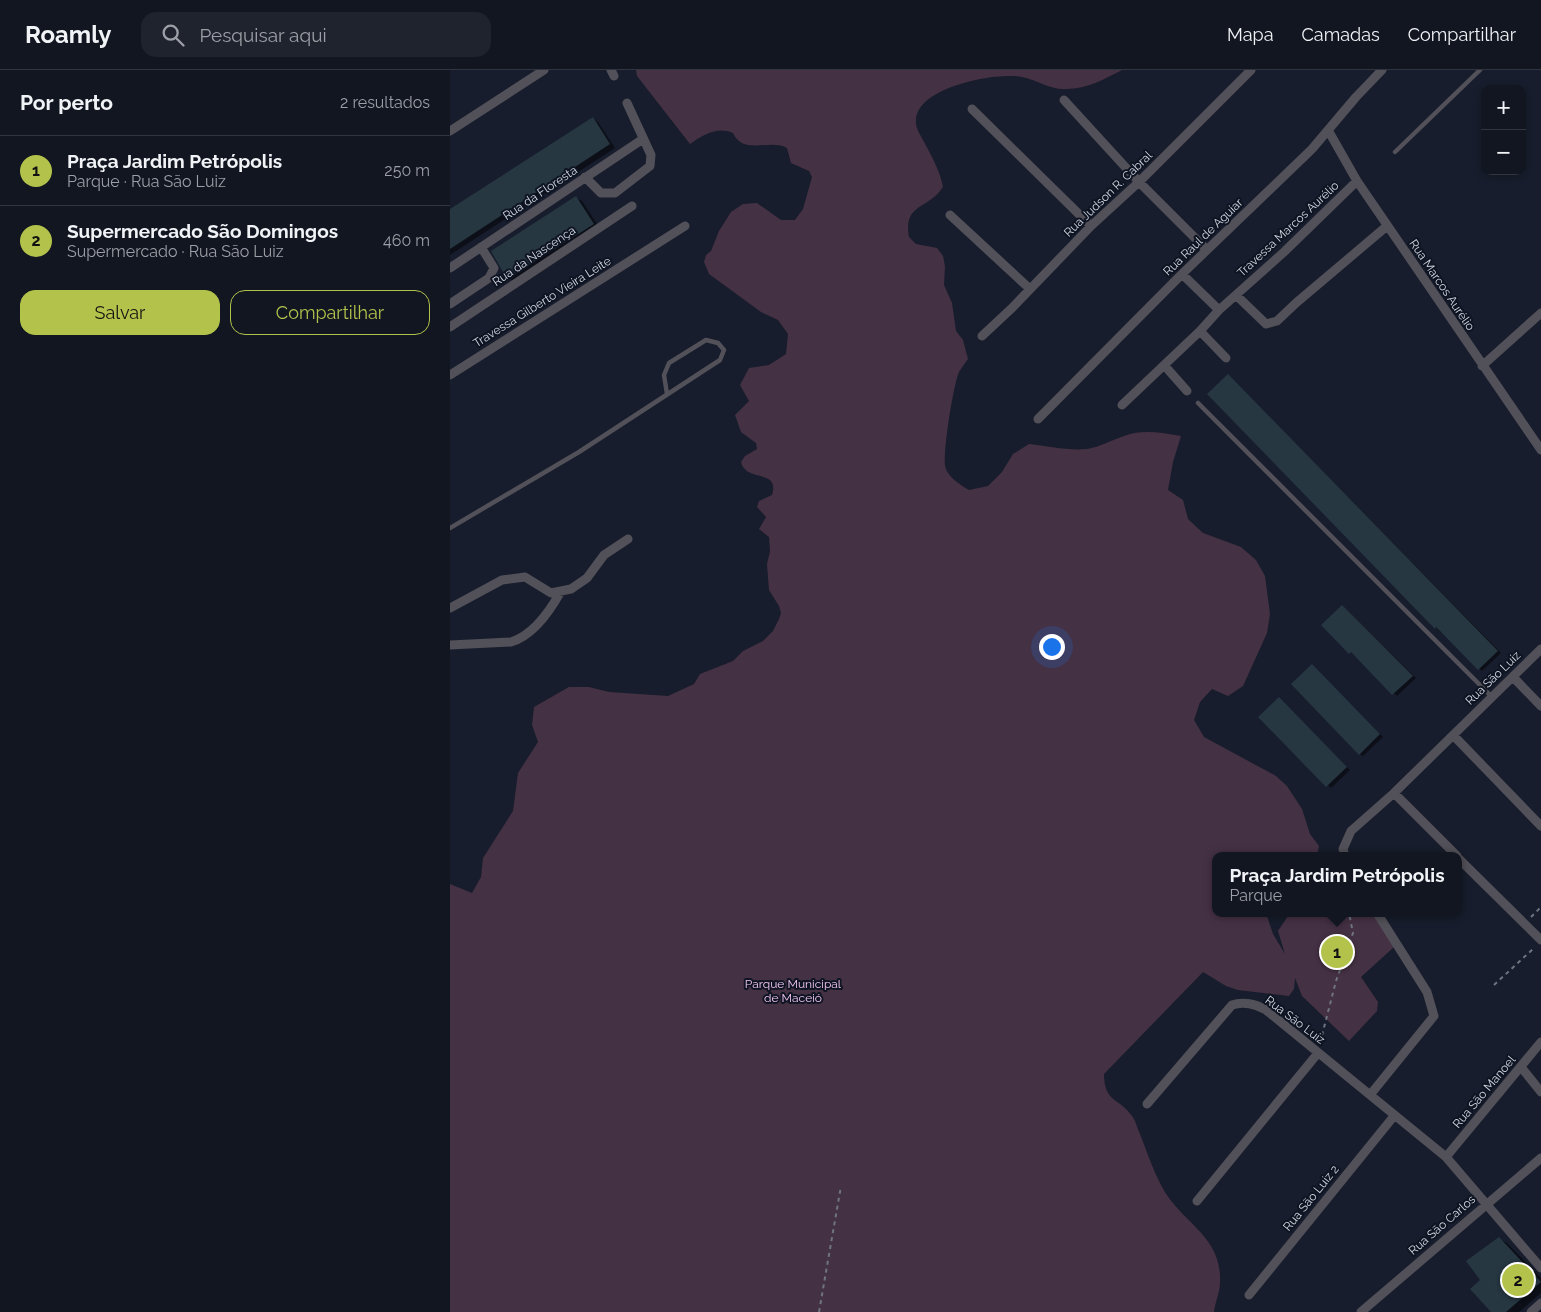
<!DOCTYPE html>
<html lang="pt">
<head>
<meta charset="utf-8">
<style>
	:root { --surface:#111621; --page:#1e232e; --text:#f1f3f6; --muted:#9c9fa5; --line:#30353f; --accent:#b3c24b }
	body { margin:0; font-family:Raleway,sans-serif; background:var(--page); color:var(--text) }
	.controls { position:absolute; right:15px; top:15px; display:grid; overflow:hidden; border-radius:10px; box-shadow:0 2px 8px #0003 }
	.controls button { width:45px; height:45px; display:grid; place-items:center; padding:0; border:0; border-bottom:1px solid var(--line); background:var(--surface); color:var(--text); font:25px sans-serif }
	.you { position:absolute; left:601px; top:576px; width:18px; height:18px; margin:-12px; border:4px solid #fff; border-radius:50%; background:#1a73e8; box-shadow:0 0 0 8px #1a73e833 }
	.badge { display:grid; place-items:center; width:32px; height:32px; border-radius:50%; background:var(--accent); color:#111; font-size:16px; font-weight:700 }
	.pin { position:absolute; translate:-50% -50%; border:2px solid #fff; box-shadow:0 1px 5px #0006 }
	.popup { position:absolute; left:762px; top:782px; width:250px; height:65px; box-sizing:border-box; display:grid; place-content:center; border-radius:10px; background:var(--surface); filter:drop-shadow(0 1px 4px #0005); font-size:16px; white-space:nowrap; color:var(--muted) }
	.popup b { font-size:19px; color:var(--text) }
	.popup::after { content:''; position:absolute; left:50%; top:100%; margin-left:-10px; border:10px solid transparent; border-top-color:var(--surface) }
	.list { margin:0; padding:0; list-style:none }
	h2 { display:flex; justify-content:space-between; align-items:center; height:65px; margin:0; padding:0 20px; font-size:21px }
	h2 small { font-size:16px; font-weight:400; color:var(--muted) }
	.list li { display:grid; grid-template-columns:32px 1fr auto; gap:15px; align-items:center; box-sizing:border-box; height:70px; padding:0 20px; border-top:1px solid var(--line) }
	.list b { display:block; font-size:19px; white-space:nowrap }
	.list p { margin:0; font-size:16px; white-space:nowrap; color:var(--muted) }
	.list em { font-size:16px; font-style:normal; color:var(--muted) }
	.actions { display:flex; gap:10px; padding:15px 20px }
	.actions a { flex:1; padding:11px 0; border:1px solid var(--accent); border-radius:15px; text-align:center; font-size:18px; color:var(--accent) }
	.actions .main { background:var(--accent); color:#111 }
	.icon { flex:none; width:28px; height:28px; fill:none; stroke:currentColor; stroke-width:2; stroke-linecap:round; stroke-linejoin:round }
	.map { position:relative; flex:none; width:1091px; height:1242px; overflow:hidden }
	header { display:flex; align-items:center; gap:30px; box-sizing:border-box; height:70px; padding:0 25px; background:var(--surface); border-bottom:1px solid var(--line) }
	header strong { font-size:24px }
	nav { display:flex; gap:28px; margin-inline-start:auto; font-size:18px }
	.search { width:350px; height:45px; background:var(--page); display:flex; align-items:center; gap:12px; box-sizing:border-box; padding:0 18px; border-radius:15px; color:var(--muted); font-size:19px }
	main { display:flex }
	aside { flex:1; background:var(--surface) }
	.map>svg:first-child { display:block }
	.green { fill:#453144 }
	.shadow { fill:#0007 }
	.building { fill:#263742 }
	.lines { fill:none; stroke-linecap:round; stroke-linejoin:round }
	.path { stroke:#6e7480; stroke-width:2; stroke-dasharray:4 4; stroke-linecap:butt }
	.service { stroke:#525058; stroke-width:4.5 }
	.minor { stroke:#525058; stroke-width:9 }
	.labels { text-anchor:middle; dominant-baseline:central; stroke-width:4; stroke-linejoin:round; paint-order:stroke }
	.street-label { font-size:12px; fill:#d2d7e1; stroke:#0e1422 }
	.park-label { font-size:12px; fill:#f3c5f2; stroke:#0e1422 }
</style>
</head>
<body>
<header>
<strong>Roamly</strong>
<div class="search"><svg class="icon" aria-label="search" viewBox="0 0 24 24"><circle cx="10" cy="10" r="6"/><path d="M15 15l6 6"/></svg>Pesquisar aqui</div>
<nav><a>Mapa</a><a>Camadas</a><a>Compartilhar</a></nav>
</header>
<main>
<aside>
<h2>Por perto<small>2 resultados</small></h2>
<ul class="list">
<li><span class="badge">1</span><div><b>Praça Jardim Petrópolis</b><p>Parque · Rua São Luiz</p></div><em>250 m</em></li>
<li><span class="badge">2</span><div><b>Supermercado São Domingos</b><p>Supermercado · Rua São Luiz</p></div><em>460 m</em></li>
</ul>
<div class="actions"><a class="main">Salvar</a><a>Compartilhar</a></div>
</aside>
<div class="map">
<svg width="1091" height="1242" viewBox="0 0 1091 1242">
	<rect width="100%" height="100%" fill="#171d2c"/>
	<path class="green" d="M186,0H672C654,9 638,19 616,19C600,20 587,10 572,7C546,2 466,17 466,51C465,58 471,66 474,72C482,87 490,101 493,117C478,140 453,133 459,167L466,174L487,178L493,186L495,196L494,215L502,233L506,261L513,270L518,289C515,293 512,297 509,302C503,316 493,381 495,396C497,406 510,415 519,420L538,416L552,402L563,384L579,374C598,376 618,381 637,379C650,377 662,370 674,366C694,359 711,363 731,366L723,392L718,420L733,430L738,449L753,463L791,477L806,490L815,506L820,544L817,563L793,616L778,626L762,619L750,632L744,650L754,667L826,706L837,716L852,739L860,764L869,776L867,786H766V843H816L823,864L835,884L828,861L840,843H923L944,877L911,907L928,932L927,941L899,971L852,926L845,908L844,919L839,926L788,920L776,916L753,902L654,1004C654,1033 670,1028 682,1046C686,1051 687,1058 690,1064C697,1082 703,1100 712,1117C731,1153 772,1165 770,1212C770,1223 765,1232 764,1242H0V814L22,823L31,807L33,788L63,741L68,703L88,672L82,655L84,637L119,617H139L159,622L218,626L244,614L250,604L283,591L293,581L313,571L323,561L329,549L331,543L329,536L319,520L317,494L320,481L319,467L309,459L316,447L307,437L309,431L322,425C330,398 296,413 291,392L295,386L307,379L306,373L291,362L285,345L299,331L290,315L299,298L319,295L336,284L338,264L328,250L311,242L259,204L254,192L256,185L261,181L269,161L281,142L293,134L307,133L331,150H345L353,139L362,107L359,101L341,93L337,78C322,68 293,86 283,63C267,56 253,65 240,74L187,6Z"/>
	<path class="shadow" d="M143,48L148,52L165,78L0,185V141Z
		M126,128L132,131L149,157L64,211L58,208Z
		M778,306L1051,583L1032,601L986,558Z
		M892,536L966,608L947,626L873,555Z
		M865,598L933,667L913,686L910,684Z
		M829,629L900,700L881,718L810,647Z
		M1049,1169L1057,1173L1091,1208V1223L1069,1242H1043L1032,1210Z"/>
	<path class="building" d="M143,47L160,74L0,179V139Z
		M126,126L144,154L57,209L41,181Z
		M778,304L1048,581L1028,600L986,557L985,559L757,324Z
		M892,535L963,606L942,625L901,582L899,584L871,555Z
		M862,594L930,664L909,685L841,614Z
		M829,627L897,697L876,717L808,647Z
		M1049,1167L1091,1212L1056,1242H1041L1020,1219L1030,1210L1016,1191Z"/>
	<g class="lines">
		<path class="path" d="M1081,847L1091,837
			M1044,915L1084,878
			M870,973L886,911L903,863L899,843
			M369,1242L391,1116"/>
		<path class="service" d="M945,82L1030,0
			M748,333L1042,627
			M0,458L129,382L270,290L274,280L268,273L256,270L219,293L214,305L217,324"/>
		<path class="minor" d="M161,0L164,6
			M614,30L689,112L757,180
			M522,39L641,156
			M878,60L907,111L1091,380
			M0,61L94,0
			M135,107L151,123H165L200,96L201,85L177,33
			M500,145L580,219
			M0,198L193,69
			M732,204L769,240
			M786,225L816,254L827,251L846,233L937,156
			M0,234L39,208L44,198L31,177
			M0,257L182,136
			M750,261L776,288
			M532,266L562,238L641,156L689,112L801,0
			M714,295L737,321
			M1032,296L1091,243
			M0,305L235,156
			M672,335L750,261L769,240L834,182L907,111
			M588,349L732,204L862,79L906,27L932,0
			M0,538L52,510L75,507L101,523L121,519L137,508L154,485L178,469
			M0,575L61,572C84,565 100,541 111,521
			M1063,607L1091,636
			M1003,665L1091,756
			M944,723L1007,786
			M895,786L893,779L901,761L944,723L1091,579
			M1008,788L1091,870
			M1071,997L1091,1022
			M920,1025L984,946L977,922L927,843
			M697,1034L782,935C793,931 806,934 816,940L996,1087L1091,1198
			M996,1087L1091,972
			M747,1131L868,983
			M799,1225L944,1046
			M911,1242L1091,1088
			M1081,1242L1091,1233"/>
	</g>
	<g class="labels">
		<g class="street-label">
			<text transform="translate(90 123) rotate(-34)">Rua da Floresta</text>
			<text transform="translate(658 124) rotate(-44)">Rua Judson R. Cabral</text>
			<text transform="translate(838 159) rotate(-43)">Travessa Marcos Aurélio</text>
			<text transform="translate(753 167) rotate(-44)">Rua Raul de Aguiar</text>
			<text transform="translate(84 186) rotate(-34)">Rua da Nascença</text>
			<text transform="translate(992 215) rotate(56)">Rua Marcos Aurélio</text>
			<text transform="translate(92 232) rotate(-32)">Travessa Gilberto Vieira Leite</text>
			<text transform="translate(1043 608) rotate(-44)">Rua São Luiz</text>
			<text transform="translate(845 950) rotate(37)">Rua São Luiz</text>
			<text transform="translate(1034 1022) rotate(-50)">Rua São Manoel</text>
			<text transform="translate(861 1128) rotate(-51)">Rua São Luiz 2</text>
			<text transform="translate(992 1155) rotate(-41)">Rua São Carlos</text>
		</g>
		<g class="park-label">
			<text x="343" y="914">Parque Municipal<tspan x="343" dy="14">de Maceió</tspan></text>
		</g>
	</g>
</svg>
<div class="controls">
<button>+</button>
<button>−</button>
</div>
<div class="you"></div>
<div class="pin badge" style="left:887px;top:882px">1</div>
<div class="popup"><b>Praça Jardim Petrópolis</b>Parque</div>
<div class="pin badge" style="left:1068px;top:1210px">2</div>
</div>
</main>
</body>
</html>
